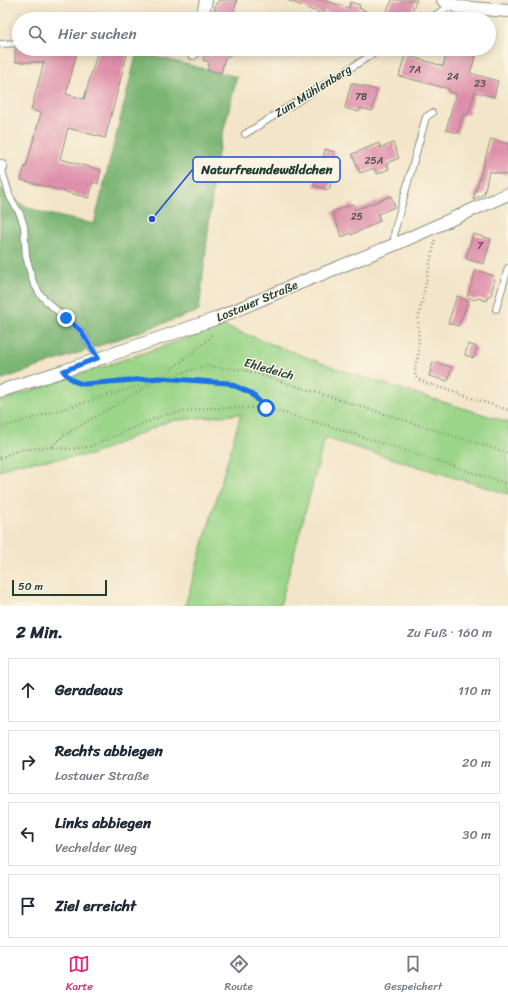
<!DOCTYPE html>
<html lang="de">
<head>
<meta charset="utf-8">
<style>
	:root { --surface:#fff; --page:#f2f2f3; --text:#1f2937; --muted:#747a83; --line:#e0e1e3; --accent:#db2777 }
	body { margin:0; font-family:Sriracha,sans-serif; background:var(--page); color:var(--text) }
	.scale { position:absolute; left:12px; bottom:10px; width:95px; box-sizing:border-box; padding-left:4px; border:2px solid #1f3d34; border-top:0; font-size:11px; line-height:14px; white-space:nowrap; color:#1f3d34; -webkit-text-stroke:3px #fcf5e5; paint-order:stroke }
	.stop { position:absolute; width:12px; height:12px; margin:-9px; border:3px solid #1a73e8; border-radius:50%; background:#fff }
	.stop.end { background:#1a73e8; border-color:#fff; box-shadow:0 1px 4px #0008 }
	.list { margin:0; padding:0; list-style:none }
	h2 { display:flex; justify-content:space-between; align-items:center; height:52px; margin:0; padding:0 16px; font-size:17px }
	h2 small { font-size:13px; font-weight:400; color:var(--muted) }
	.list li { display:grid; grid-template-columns:26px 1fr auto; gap:12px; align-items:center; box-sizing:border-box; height:64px; margin:0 8px 8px; padding:0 8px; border:1px solid var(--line); border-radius:0px }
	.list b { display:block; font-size:15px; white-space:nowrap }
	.list p { margin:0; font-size:13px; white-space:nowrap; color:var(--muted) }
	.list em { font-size:13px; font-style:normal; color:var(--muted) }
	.icon { flex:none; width:22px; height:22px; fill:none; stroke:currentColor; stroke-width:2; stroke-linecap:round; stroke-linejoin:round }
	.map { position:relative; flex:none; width:508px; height:606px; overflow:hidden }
	.search { position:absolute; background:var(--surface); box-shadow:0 2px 10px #0003; left:12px; right:12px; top:12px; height:44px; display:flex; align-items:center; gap:10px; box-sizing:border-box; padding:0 14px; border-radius:22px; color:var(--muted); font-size:15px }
	.sheet { height:340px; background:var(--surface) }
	nav { display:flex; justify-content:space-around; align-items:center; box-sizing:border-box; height:56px; border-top:1px solid var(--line); background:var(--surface); font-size:11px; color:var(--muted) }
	nav a { display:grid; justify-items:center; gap:2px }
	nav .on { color:var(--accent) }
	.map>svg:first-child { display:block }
	.green { fill:#9bd589; stroke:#5d895e }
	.forest { fill:#7cb675; stroke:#4e7a54 }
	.building { fill:#de8faa }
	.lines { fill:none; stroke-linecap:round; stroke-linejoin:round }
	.lane-casing { stroke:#89917e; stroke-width:8 }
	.street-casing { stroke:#89917e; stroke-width:14 }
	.path { stroke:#89917e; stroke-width:2.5; stroke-dasharray:1 3; stroke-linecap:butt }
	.lane { stroke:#fff; stroke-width:6 }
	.street { stroke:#fff; stroke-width:12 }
	.route { stroke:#1a73e8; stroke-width:5 }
	.labels { text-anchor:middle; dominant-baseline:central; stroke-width:3; stroke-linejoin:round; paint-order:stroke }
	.number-label { font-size:10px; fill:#4f5252 }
	.street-label { font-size:12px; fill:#1f3d34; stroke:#fcf5e5 }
	.leader { fill:none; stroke:#1d4ed8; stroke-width:1.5 }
	.callout-dot { fill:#1d4ed8; stroke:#fcf5e5; stroke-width:1.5 }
	.callout { fill:#fcf5e5; stroke:#1d4ed8; stroke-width:1.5 }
	.callout-label { font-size:13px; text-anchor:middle; font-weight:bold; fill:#1f3d34 }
</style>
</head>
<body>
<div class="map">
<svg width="508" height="606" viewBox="0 0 508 606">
	<rect width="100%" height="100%" fill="#fcf5e5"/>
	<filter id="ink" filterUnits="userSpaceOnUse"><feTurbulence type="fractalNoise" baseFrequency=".025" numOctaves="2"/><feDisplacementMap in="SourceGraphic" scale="8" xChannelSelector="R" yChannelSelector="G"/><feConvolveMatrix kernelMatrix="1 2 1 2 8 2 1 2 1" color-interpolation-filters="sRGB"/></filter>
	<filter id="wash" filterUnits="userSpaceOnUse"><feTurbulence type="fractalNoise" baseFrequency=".012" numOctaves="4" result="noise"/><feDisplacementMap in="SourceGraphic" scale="16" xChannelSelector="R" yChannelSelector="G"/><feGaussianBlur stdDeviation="0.9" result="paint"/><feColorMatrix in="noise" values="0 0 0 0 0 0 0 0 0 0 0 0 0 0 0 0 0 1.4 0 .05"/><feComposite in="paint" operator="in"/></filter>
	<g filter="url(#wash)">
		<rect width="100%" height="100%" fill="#f3e5c9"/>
		<path class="green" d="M224,326L346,372L508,422V494L325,438L280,606H185L241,414L169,421L91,455L15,464L0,471V401Z"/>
		<path class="forest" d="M137,52L237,77L216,161L199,311L0,380V188L23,205L43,213L94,224Z"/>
		<g id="blocks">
			<path class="building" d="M218,0H237L232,19L213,16L216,3L218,4Z
				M287,0H323L349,8L350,2L360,5L359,8L383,19H349L323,11L322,14Z
				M392,0H417L408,19H383Z
				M15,49H78L66,94L84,99L98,50L113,54L114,52L127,55L105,138L68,128L60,159L101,170L98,184L93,182L89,198L21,180L25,166L26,167L41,113L31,110L44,62H15Z
				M206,49H241L225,58L221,73L207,70L209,62L203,60Z
				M448,49H478L470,73L498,81L494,97L475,92L468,115L463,114L458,133L446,130L456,94L448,92L449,89L399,76L405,55L443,66Z
				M351,83L377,90L372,111L360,108L359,112L345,108Z
				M491,139L508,144V175L489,171L484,194L473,200Z
				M379,143L381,148L393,143L399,158L387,163L389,169L377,174L374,168L360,173L352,154Z
				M325,149L335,152L328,178L332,179L329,190L314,186L317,175L319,176Z
				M391,196L395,207L378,214L380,221L351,235V233L342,237L332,212L353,204L355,210Z
				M473,234L491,239L484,264L466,259Z
				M476,270L494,276L493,280L494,282L491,295L488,296L487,301L478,298L475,300L467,297Z
				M457,296L469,301L458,326L448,323Z
				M468,344L477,347L474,358L465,355Z
				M433,362L452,367L448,381L429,376Z"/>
		</g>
	</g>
	<g filter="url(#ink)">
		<use href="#blocks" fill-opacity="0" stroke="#89917e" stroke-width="1"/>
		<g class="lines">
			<defs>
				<path id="lane" d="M429,19L451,5
					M0,44L19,43
					M245,134L381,49
					M1,167L10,197L20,214L24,226L26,256L33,282L40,294L48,303L81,331L98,358
					M396,244L394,237L395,229L426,117L432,113
					M496,309L508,268"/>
				<path id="street" d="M443,0L458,7L508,11
					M202,19L206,0
					M193,53L194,49
					M0,166L1,167
					M0,391L63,371L215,319L302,282L396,244L508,194"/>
			</defs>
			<use href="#lane" class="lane-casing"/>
			<use href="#street" class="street-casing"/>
			<path class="path" d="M435,240L418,320L419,352L415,367V376L418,379L426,383L508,410
				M162,377L209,339L212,333
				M163,378L228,383L251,393L265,408
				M72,380L77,383L84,384L156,378
				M0,428L204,366L245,370L508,453
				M52,446L63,436L156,381
				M0,458L18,450L52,447L69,449L89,447L163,415L210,408H266L329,426L508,484"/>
			<use href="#lane" class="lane"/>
			<use href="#street" class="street"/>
		</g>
	</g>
	<g class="lines" filter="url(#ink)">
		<path class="route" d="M66,318L81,331L98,358L63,371C70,378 74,383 84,384L160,378L228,383L251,393L266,408"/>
	</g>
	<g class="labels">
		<g class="number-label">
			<text x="415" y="70">7A</text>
			<text x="453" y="77">24</text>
			<text x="480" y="84">23</text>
			<text x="361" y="97">7B</text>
			<text x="374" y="161">25A</text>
			<text x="357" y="217">25</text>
			<text x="480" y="246">7</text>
		</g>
		<g class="street-label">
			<text transform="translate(313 91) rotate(-32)">Zum Mühlenberg</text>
			<text transform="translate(257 301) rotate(-23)">Lostauer Straße</text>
			<text transform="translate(269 369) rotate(16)">Ehledeich</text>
		</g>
	</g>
	<path class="leader" d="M152 219L193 169"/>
	<circle class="callout-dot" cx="152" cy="219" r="4"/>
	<rect class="callout" x="193" y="157" width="147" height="25" rx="4"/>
	<g class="callout-label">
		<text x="267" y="174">Naturfreundewäldchen</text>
	</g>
</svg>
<div class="scale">50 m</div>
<div class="stop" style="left:266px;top:408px"></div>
<div class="stop end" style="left:66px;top:318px"></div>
<div class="search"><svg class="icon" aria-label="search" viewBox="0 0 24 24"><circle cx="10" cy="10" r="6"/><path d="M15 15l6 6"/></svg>Hier suchen</div>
</div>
<section class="sheet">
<h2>2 Min.<small>Zu Fuß · 160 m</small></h2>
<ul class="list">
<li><svg class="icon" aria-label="ahead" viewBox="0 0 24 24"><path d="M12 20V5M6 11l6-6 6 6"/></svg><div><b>Geradeaus</b></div><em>110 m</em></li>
<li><svg class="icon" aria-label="right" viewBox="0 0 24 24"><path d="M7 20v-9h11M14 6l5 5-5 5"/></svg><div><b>Rechts abbiegen</b><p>Lostauer Straße</p></div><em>20 m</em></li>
<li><svg class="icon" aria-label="left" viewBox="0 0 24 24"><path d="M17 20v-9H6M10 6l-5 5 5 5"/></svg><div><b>Links abbiegen</b><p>Vechelder Weg</p></div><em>30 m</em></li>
<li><svg class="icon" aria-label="arrive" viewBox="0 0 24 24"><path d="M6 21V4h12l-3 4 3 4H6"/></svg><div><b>Ziel erreicht</b></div></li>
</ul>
</section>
<nav>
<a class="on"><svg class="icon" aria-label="map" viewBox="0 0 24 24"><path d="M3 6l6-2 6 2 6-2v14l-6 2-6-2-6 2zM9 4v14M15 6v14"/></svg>Karte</a>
<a><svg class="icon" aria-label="directions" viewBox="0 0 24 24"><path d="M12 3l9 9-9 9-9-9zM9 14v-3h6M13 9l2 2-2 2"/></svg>Route</a>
<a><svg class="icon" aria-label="saved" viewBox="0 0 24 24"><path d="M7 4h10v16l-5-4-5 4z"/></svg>Gespeichert</a>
</nav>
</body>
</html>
